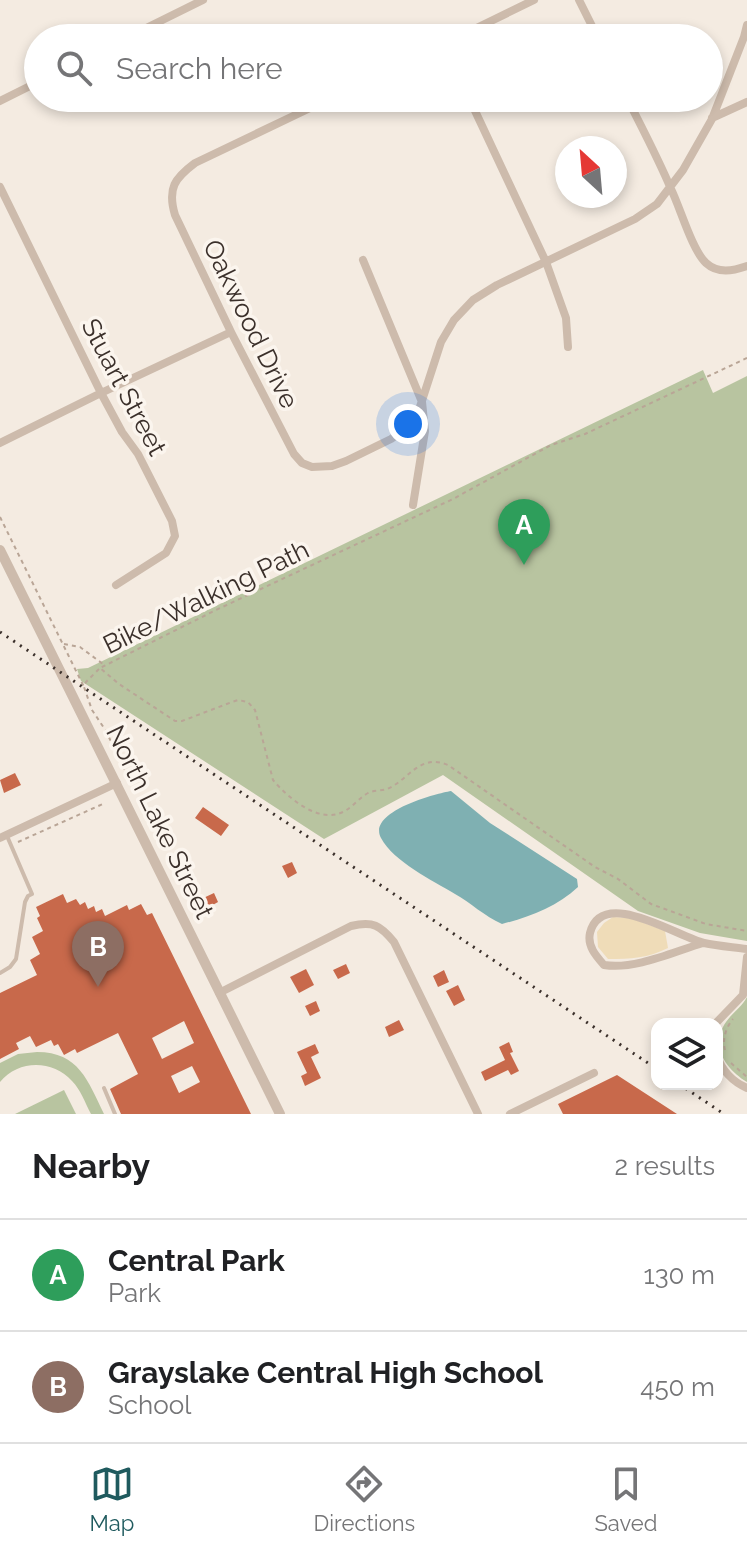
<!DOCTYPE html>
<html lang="en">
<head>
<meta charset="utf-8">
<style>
	:root { --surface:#fff; --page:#f2f2f2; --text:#202124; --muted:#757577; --line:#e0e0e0; --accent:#1f5a5e }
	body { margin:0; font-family:Raleway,sans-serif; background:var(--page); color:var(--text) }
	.controls { position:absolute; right:24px; bottom:24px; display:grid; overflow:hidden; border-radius:16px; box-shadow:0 4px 12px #0003 }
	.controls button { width:72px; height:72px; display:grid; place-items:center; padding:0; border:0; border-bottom:2px solid var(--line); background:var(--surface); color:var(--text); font:40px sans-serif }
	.compass { position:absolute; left:555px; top:136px; width:72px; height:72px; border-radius:50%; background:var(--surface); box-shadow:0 4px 12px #0003; rotate:334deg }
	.you { position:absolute; left:408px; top:424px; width:28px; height:28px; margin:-20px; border:6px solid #fff; border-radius:50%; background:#1a73e8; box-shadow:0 0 0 12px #1a73e833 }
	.badge { display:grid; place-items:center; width:52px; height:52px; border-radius:50%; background:var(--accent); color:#fff; font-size:26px; font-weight:700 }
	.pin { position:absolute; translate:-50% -66px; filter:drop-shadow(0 2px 4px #0008) }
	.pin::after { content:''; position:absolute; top:42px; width:28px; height:24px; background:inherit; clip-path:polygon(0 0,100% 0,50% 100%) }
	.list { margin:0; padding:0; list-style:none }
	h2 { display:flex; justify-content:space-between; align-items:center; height:104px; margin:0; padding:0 32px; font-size:34px }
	h2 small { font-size:26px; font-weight:400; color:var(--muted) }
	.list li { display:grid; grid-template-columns:52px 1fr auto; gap:24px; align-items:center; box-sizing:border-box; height:112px; padding:0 32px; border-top:2px solid var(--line) }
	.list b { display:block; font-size:30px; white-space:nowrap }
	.list p { margin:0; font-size:26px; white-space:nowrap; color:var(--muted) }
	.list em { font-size:26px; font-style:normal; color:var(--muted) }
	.icon { flex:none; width:44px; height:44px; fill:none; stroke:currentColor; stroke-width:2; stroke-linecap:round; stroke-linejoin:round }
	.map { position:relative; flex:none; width:747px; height:1114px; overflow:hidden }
	.search { position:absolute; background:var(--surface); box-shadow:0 4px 12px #0003; left:24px; right:24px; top:24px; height:88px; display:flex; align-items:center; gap:20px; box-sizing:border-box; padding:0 28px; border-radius:44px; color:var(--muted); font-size:30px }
	.sheet { height:328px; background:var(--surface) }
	nav { display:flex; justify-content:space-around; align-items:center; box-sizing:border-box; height:112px; border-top:2px solid var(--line); background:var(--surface); font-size:22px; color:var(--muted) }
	nav a { display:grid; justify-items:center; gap:4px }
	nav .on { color:var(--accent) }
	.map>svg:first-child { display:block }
	.green { fill:#b8c4a0 }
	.sand { fill:#efdcb8 }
	.water { fill:#7fb0b2 }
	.building { fill:#c8694b; fill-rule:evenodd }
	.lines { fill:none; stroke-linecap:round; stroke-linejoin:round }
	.path { stroke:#b9a596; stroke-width:2; stroke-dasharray:4 4; stroke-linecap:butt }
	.service { stroke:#cdbbac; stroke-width:4 }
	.minor { stroke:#cdbbac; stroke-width:8 }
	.tertiary { stroke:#cdbbac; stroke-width:10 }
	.rail { stroke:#3b302b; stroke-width:3; stroke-dasharray:2 6; stroke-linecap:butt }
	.labels { text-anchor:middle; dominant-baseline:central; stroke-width:7; stroke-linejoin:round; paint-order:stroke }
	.street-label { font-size:26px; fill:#3b302b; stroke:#fbf5ee }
</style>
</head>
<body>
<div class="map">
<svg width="747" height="1114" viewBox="0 0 747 1114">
	<rect width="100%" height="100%" fill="#f4ebe1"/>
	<path class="green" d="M703,370L713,393L747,376V941L700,933L638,911L443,775L324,839L81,681L77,669L88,668Z
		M747,997V1082C726,1069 709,1046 726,1022C732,1013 742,1007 747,997Z
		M37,1052C79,1052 88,1081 104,1114H91C85,1103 81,1090 72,1081C53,1060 19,1059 0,1082V1063L18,1054Z
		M64,1090L76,1114H15Z"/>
	<path class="sand" d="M613,917L631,918L665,931L668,948C648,958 631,959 608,959L598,947L597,932L604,923Z"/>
	<path class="water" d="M451,791L490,823L577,879L578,887C557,907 529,917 502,924C484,916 471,903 455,894C432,880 394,862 381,838C367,812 434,794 451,791Z"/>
	<path class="building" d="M15,773L21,785L4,793L0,780Z
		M203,807L229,825L221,836L195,818Z
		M292,862L297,873L288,878L282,866Z
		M214,893L218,902L204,910L199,900Z
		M63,894L67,903L76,899L80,905L85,902L88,909L94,906L96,912L102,909L105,916L127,905L129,910L141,904L147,915L152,913L251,1114H121L110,1089L138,1074L118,1033L77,1053L75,1049L64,1055L58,1044L54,1046L51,1040L36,1047L30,1036L16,1043L19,1049L0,1059V993L37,975L30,960L40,954L32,937L43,931L37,918L40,916L36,907ZM184,1021L194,1043L162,1059L152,1038ZM192,1066L200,1082L179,1093L171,1076Z
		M346,964L350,973L338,979L333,970Z
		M306,969L314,985L299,993L290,977Z
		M444,970L449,982L438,987L433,976Z
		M458,985L465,1000L454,1006L446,991Z
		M316,1001L320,1011L310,1016L305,1006Z
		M399,1020L404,1030L389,1037L385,1027Z
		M509,1042L513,1052L510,1053L519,1071L511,1075L508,1070L485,1081L481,1072L505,1060L499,1047Z
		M315,1044L319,1053L311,1057L321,1078L305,1086L301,1076L307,1073L297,1052Z
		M617,1075L677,1114H563L558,1104Z"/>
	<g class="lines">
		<path class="path" d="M747,358L585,434L551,445L453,499L216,610L100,668L119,684L175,721H182L232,702L238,700L248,702L255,710L273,780C288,798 319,824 343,812C353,807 359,798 368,793C374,790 381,791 387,789C409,780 419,753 448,765L595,867L618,879L651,904L706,924L747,931
			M0,517L84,687
			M64,644L80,647L103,664
			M99,669L86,682L84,687L92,710L106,731L133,788
			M18,842L105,803
			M725,1050C722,1040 726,1027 733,1019
			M731,1063L747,1077"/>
		<path class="service" d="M0,973L10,967L16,959L25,902L28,896L32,894L7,836
			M104,1088L115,1114"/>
		<path class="minor" d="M579,0L598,38
			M126,38L203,0
			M456,38L534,0
			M331,98L195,163C175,178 167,188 175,215L231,332L294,454L302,463L312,467L332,466L346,461L391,439L407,428L417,416L441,342L454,320L473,300L497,285L635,219L657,204L683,170L712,119L744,37L747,25
			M469,98L546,262L566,318L568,347
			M627,98C642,128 658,158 671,189C680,207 692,250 706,263C718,274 733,271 747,266
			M0,101L38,82
			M712,118L747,102
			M0,187L101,393L122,432L138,454L172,521L175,536L166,553L116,585
			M363,260L422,402L425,431L413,505
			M0,443L101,393L231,332
			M0,838L117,783
			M703,943C673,952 635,970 604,965C596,956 587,946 590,933C602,886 678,937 704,943C718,946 733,947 747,949
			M219,993L351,926C373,921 380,925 394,942L478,1114
			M715,1024L743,995L747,957
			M717,1055C721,1070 733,1082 747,1088
			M510,1114L594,1073"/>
		<path class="tertiary" d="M0,550L280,1114"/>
		<path class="rail" d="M0,632L657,1069
			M679,1084L724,1114"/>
	</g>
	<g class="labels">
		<g class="street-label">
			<text transform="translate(251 324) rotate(64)">Oakwood Drive</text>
			<text transform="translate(124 387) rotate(62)">Stuart Street</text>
			<text transform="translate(206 597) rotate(-26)">Bike/Walking Path</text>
			<text transform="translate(160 822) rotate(64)">North Lake Street</text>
		</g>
	</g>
</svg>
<div class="controls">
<button><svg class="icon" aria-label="layers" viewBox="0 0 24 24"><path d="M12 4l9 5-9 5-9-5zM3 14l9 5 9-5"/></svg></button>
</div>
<svg class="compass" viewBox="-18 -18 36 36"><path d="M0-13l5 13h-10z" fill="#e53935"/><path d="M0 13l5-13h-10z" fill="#757577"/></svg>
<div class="you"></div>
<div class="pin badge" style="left:524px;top:565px;background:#2e9e5b">A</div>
<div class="pin badge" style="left:98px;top:987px;background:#8d6e63">B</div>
<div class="search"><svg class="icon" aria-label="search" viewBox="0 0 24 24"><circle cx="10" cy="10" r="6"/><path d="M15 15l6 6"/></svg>Search here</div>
</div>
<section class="sheet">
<h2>Nearby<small>2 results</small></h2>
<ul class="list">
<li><span class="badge" style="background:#2e9e5b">A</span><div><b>Central Park</b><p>Park</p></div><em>130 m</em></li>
<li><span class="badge" style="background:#8d6e63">B</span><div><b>Grayslake Central High School</b><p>School</p></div><em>450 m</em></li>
</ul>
</section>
<nav>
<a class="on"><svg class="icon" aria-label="map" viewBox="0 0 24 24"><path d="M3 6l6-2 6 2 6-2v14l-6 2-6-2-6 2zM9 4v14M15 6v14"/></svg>Map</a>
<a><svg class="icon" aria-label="directions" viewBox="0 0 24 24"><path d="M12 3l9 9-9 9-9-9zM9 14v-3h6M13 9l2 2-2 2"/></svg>Directions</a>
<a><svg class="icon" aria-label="saved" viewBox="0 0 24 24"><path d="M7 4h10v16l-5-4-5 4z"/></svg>Saved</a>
</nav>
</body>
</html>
